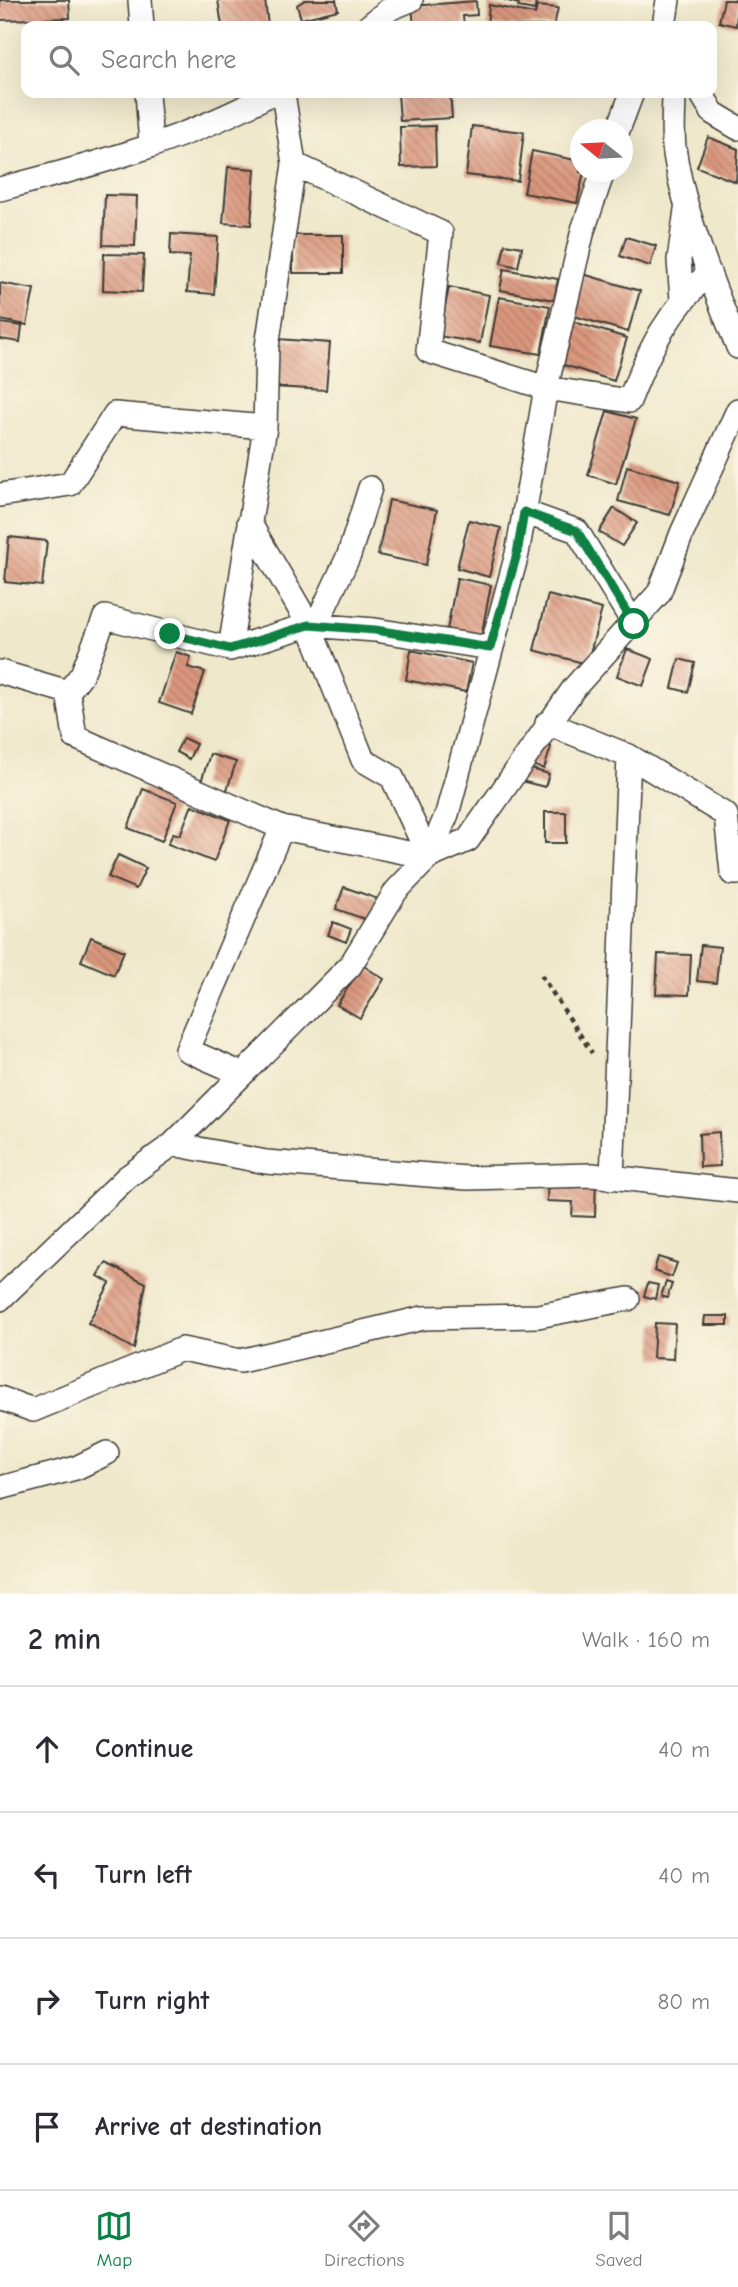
<!DOCTYPE html>
<html lang="en">
<head>
<meta charset="utf-8">
<style>
	:root { --surface:#fff; --page:#f2f2f3; --text:#2b2b33; --muted:#7c7c81; --line:#e1e1e2; --accent:#0b8043 }
	body { margin:0; font-family:"Comic Neue",sans-serif; background:var(--page); color:var(--text) }
	.compass { position:absolute; left:570px; top:119px; width:63px; height:63px; border-radius:50%; background:var(--surface); box-shadow:0 7px 28px #0002; rotate:288deg }
	.stop { position:absolute; width:21px; height:21px; margin:-16px; border:5px solid #0b8043; border-radius:50%; background:#fff }
	.stop.end { background:#0b8043; border-color:#fff; box-shadow:0 2px 7px #0008 }
	.list { margin:0; padding:0; list-style:none }
	h2 { display:flex; justify-content:space-between; align-items:center; height:91px; margin:0; padding:0 28px; font-size:30px }
	h2 small { font-size:23px; font-weight:400; color:var(--muted) }
	.list li { display:grid; grid-template-columns:46px 1fr auto; gap:21px; align-items:center; box-sizing:border-box; height:126px; padding:0 28px; border-top:2px solid var(--line) }
	.list b { display:block; font-size:26px; white-space:nowrap }
	.list em { font-size:23px; font-style:normal; color:var(--muted) }
	.icon { flex:none; width:38px; height:38px; fill:none; stroke:currentColor; stroke-width:2; stroke-linecap:round; stroke-linejoin:round }
	.map { position:relative; flex:none; width:738px; height:1594px; overflow:hidden }
	.search { position:absolute; background:var(--surface); box-shadow:0 7px 28px #0002; left:21px; right:21px; top:21px; height:77px; display:flex; align-items:center; gap:18px; box-sizing:border-box; padding:0 24px; border-radius:14px; color:var(--muted); font-size:26px }
	.sheet { height:595px; background:var(--surface) }
	nav { display:flex; justify-content:space-around; align-items:center; box-sizing:border-box; height:98px; border-top:2px solid var(--line); background:var(--surface); font-size:19px; color:var(--muted) }
	nav a { display:grid; justify-items:center; gap:4px }
	nav .on { color:var(--accent) }
	.map>svg:first-child { display:block }
	.building { fill:url(#building-back-hatch) }
	.lines { fill:none; stroke-linecap:round; stroke-linejoin:round }
	.street-casing { stroke:#3c3b36; stroke-width:26 }
	.path { stroke:#3c3b36; stroke-width:4.5; stroke-dasharray:5 5; stroke-linecap:butt }
	.street { stroke:#fff; stroke-width:23 }
	.route { stroke:#0b8043; stroke-width:9 }
</style>
</head>
<body>
<div class="map">
<svg width="738" height="1594" viewBox="0 0 738 1594">
	<defs>
		<pattern id="building-back-hatch" width="6" height="6" patternUnits="userSpaceOnUse" patternTransform="scale(1.75)"><rect width="6" height="6" fill="#db977e"/><path d="M-1 5l2 2M0 0l6 6M5-1l2 2" fill="none" stroke="#b17a66"/></pattern>
	</defs>
	<rect width="100%" height="100%" fill="#fcf5e5"/>
	<filter id="ink" filterUnits="userSpaceOnUse"><feTurbulence type="fractalNoise" baseFrequency=".0143" numOctaves="2"/><feDisplacementMap in="SourceGraphic" scale="14" xChannelSelector="R" yChannelSelector="G"/><feConvolveMatrix kernelMatrix="1 2 1 2 8 2 1 2 1" color-interpolation-filters="sRGB"/></filter>
	<filter id="wash" filterUnits="userSpaceOnUse"><feTurbulence type="fractalNoise" baseFrequency=".00686" numOctaves="4" result="noise"/><feDisplacementMap in="SourceGraphic" scale="28" xChannelSelector="R" yChannelSelector="G"/><feGaussianBlur stdDeviation="1.57" result="paint"/><feColorMatrix in="noise" values="0 0 0 0 0 0 0 0 0 0 0 0 0 0 0 0 0 1.4 0 .05"/><feComposite in="paint" operator="in"/></filter>
	<g filter="url(#wash)">
		<rect width="100%" height="100%" fill="#efe8cb"/>
		<g id="blocks">
			<path class="building" d="M0,0H69L70,18L0,20Z
				M218,0H265L268,26H222Z
				M305,0H336L338,10L301,19L297,5Z
				M504,0H536L535,10L518,7L519,4Z
				M724,0H738L736,26L719,22Z
				M476,1L477,15L463,16L464,26H414L412,6Z
				M489,5L535,14L537,6L558,8L554,26H487Z
				M398,93H450L452,118L400,121Z
				M435,126L436,166L401,167L400,127Z
				M472,126L524,132L518,181L466,175Z
				M708,137L738,149L736,182L697,167Z
				M532,151L580,161V172H584L577,203L524,193Z
				M228,167L255,169L251,225L223,223Z
				M105,195L137,196L135,246L103,245Z
				M171,234L218,237L214,294L187,292L190,256L170,255Z
				M293,235H343V273H293Z
				M626,237L656,246L650,266L620,256Z
				M505,244L522,247L518,267L501,263Z
				M104,254L144,255L142,292L103,290Z
				M504,269L558,279L554,300L500,290Z
				M583,274L640,291L628,332L571,315Z
				M0,283L34,289L27,325L0,320Z
				M449,287L489,295L480,343L439,336Z
				M499,297L550,306L541,354L490,346Z
				M574,322L627,338L614,381L561,364Z
				M0,323L22,326L20,342L0,339Z
				M278,339L330,343L326,390L274,387Z
				M607,411L636,419L616,484L588,475Z
				M627,466L680,481L670,515L618,501Z
				M389,500L437,510L426,565L378,555Z
				M614,508L637,523L622,546L599,532Z
				M469,520L501,528L489,577L457,568Z
				M9,537L47,541L42,586L5,582Z
				M457,578L491,585L480,642L446,635Z
				M548,595L602,609L587,664L534,650Z
				M627,649L653,659L643,686L617,676Z
				M411,650L472,663L466,692L406,680Z
				M176,652L191,657L188,667L205,672L191,714L159,703Z
				M679,659L695,663L688,692L672,688Z
				M183,738L196,744L189,759L176,752Z
				M536,742L551,747L544,769L529,764Z
				M210,754L236,762L226,793L200,785Z
				M524,767L549,774L545,787L521,781Z
				M143,789L177,802L162,841L128,828Z
				M192,805L230,820L214,862L168,844L173,833L180,835Z
				M545,812H566V843H545Z
				M118,855L146,868L136,889L108,877Z
				M344,887L378,899L370,921L336,909Z
				M333,922L351,929L346,942L328,935Z
				M91,937L124,951L114,975L81,961Z
				M701,945L720,947L716,983L697,981Z
				M658,954L691,955L689,995L656,994Z
				M362,965L384,979L360,1018L337,1005Z
				M719,1132L720,1166L700,1167L699,1134Z
				M548,1173L596,1175L595,1217L572,1216L573,1202L547,1201Z
				M658,1257L677,1263L672,1277L654,1271Z
				M106,1263L146,1283L134,1349L88,1323L110,1283L98,1276Z
				M666,1282L672,1284L667,1298L661,1296Z
				M648,1283L658,1285L655,1299L644,1296Z
				M705,1316H728V1325H704Z
				M655,1323L675,1324L673,1359L653,1358Z"/>
		</g>
	</g>
	<g filter="url(#ink)">
		<use href="#blocks" fill-opacity="0" stroke="#3c3b36" stroke-width="2"/>
		<g class="lines">
			<defs>
				<path id="street" d="M140,0L142,26
					M369,26L391,8L411,0
					M664,26L668,0
					M147,93L151,144
					M674,93C674,110 672,129 674,147C682,208 714,289 738,347
					M701,93L713,113L738,128
					M618,130L632,93
					M294,164L441,233L428,351L546,388L629,401C651,345 666,316 709,272
					M0,189C93,165 188,140 272,93
					M682,300L679,260L686,210
					M0,495L70,484L115,414L265,427
					M524,512L577,531L634,624
					M249,522L309,625L363,760L392,777L429,857
					M316,625L349,555L370,488
					M230,649L265,427L267,347L294,164L283,93
					M0,672L68,692L82,674L105,617L230,649L309,625L375,630L490,648
					M68,692L75,737L282,828L429,857
					M547,723L629,756L726,815L732,873H738
					M429,857L447,814L517,554L546,388L583,230L603,172
					M242,1074L187,1050L282,828
					M173,1144L266,1162L467,1178L592,1175L738,1191
					M612,1178L629,756
					M0,1299L127,1177L173,1144L350,966L396,891L419,867L429,857L468,840L574,688L659,593L682,533L738,410
					M0,1398L33,1410L182,1349L240,1361L423,1318L538,1316L628,1299
					M0,1488L76,1468L107,1453"/>
			</defs>
			<use href="#street" class="street-casing"/>
			<path class="path" d="M541,975L592,1053"/>
			<use href="#street" class="street"/>
		</g>
	</g>
	<g class="lines" filter="url(#ink)">
		<path class="route" d="M170,634L230,649L309,625L375,630L490,648L517,554L524,512L577,531L634,624"/>
	</g>
</svg>
<svg class="compass" viewBox="-18 -18 36 36"><path d="M0-13l5 13h-10z" fill="#e53935"/><path d="M0 13l5-13h-10z" fill="#7c7c81"/></svg>
<div class="stop" style="left:634px;top:624px"></div>
<div class="stop end" style="left:170px;top:634px"></div>
<div class="search"><svg class="icon" aria-label="search" viewBox="0 0 24 24"><circle cx="10" cy="10" r="6"/><path d="M15 15l6 6"/></svg>Search here</div>
</div>
<section class="sheet">
<h2>2 min<small>Walk · 160 m</small></h2>
<ul class="list">
<li><svg class="icon" aria-label="ahead" viewBox="0 0 24 24"><path d="M12 20V5M6 11l6-6 6 6"/></svg><div><b>Continue</b></div><em>40 m</em></li>
<li><svg class="icon" aria-label="left" viewBox="0 0 24 24"><path d="M17 20v-9H6M10 6l-5 5 5 5"/></svg><div><b>Turn left</b></div><em>40 m</em></li>
<li><svg class="icon" aria-label="right" viewBox="0 0 24 24"><path d="M7 20v-9h11M14 6l5 5-5 5"/></svg><div><b>Turn right</b></div><em>80 m</em></li>
<li><svg class="icon" aria-label="arrive" viewBox="0 0 24 24"><path d="M6 21V4h12l-3 4 3 4H6"/></svg><div><b>Arrive at destination</b></div></li>
</ul>
</section>
<nav>
<a class="on"><svg class="icon" aria-label="map" viewBox="0 0 24 24"><path d="M3 6l6-2 6 2 6-2v14l-6 2-6-2-6 2zM9 4v14M15 6v14"/></svg>Map</a>
<a><svg class="icon" aria-label="directions" viewBox="0 0 24 24"><path d="M12 3l9 9-9 9-9-9zM9 14v-3h6M13 9l2 2-2 2"/></svg>Directions</a>
<a><svg class="icon" aria-label="saved" viewBox="0 0 24 24"><path d="M7 4h10v16l-5-4-5 4z"/></svg>Saved</a>
</nav>
</body>
</html>
